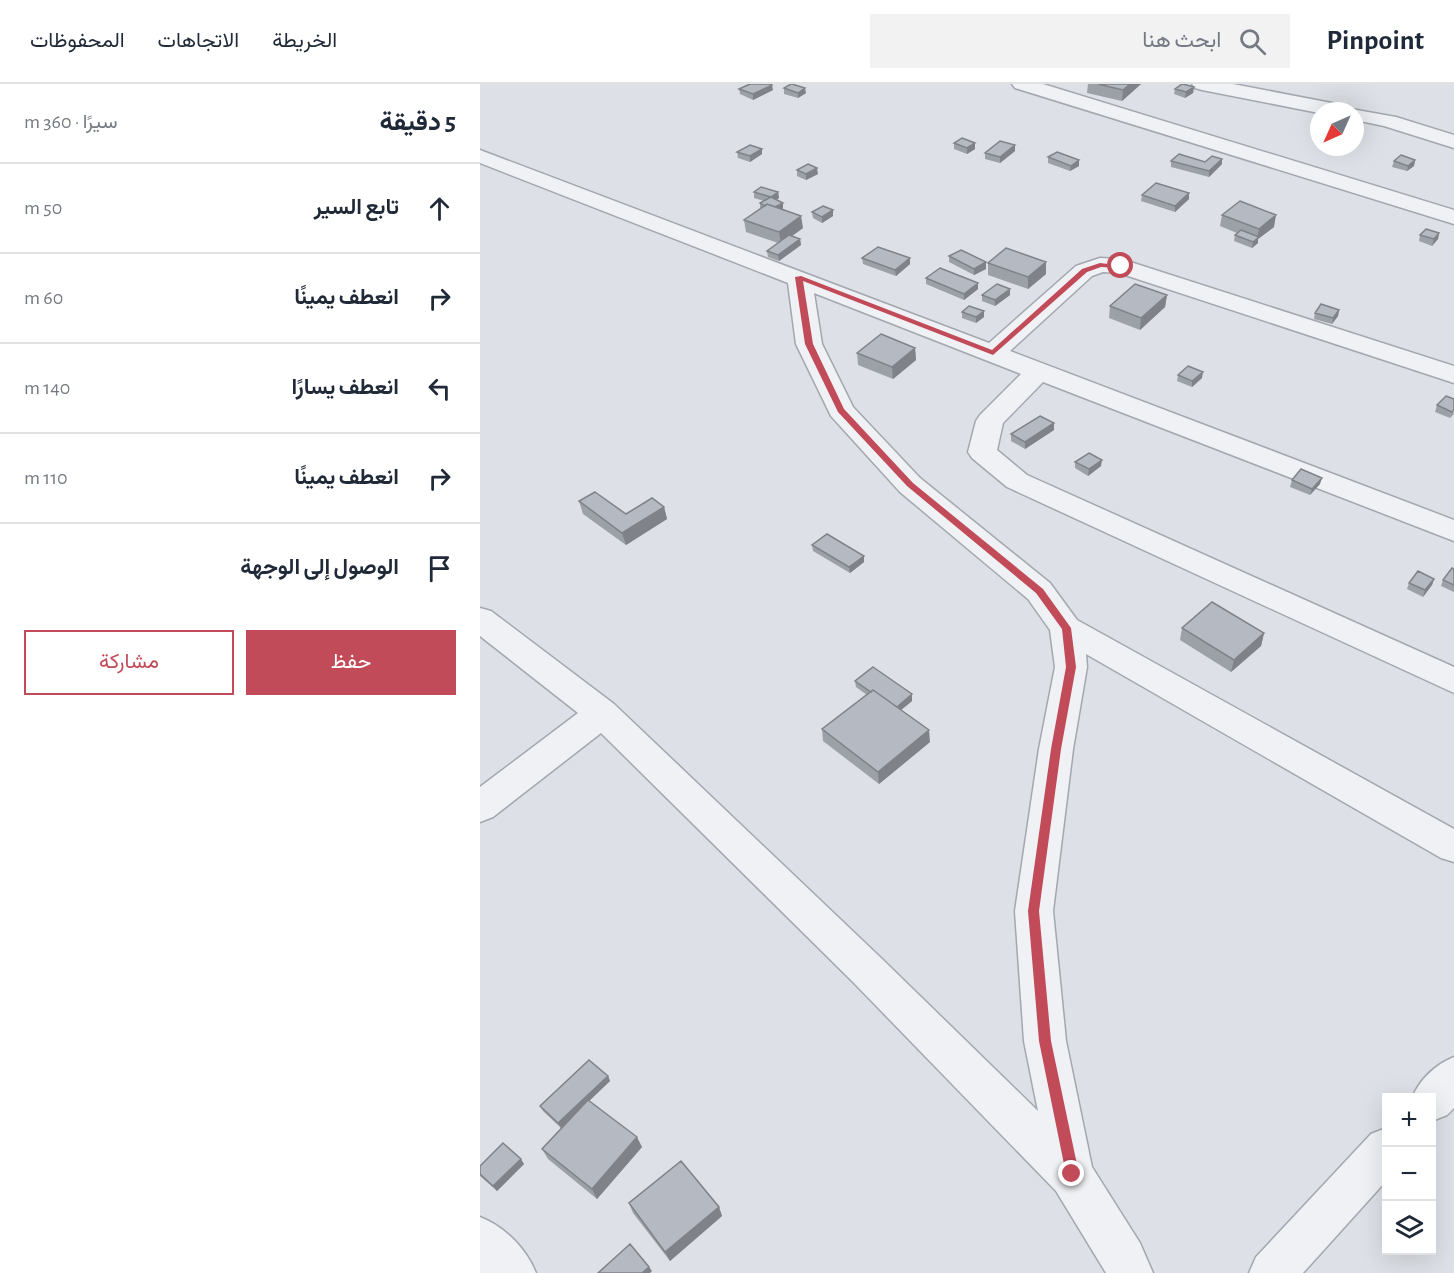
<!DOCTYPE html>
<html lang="ar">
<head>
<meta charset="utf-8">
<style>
	:root { --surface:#fff; --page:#f2f2f3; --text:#1f2937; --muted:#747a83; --line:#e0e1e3; --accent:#c24b5a }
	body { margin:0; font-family:"Alegreya Sans",Vazirmatn,sans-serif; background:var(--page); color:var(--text); direction:rtl }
	.controls { position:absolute; right:18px; bottom:18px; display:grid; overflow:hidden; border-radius:0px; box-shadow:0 6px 24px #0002 }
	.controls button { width:54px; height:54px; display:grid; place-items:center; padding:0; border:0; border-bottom:2px solid var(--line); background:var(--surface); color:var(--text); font:30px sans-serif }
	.compass { position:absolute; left:830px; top:18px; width:54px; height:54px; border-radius:50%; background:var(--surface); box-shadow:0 6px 24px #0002; rotate:225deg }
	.stop { position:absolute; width:18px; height:18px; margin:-14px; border:4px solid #c24b5a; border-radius:50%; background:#fff }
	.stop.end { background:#c24b5a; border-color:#fff; box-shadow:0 2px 6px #0008 }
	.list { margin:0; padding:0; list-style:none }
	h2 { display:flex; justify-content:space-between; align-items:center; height:78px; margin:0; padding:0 24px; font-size:26px }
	h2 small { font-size:20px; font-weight:400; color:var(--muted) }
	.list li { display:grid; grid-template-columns:39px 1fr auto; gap:18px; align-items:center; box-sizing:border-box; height:90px; padding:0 24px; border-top:2px solid var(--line) }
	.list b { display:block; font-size:22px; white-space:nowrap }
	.list em { font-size:20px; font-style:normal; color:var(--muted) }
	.actions { display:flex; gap:12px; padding:18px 24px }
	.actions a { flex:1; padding:14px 0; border:2px solid var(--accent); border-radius:0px; text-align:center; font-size:21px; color:var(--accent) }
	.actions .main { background:var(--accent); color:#fff }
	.icon { flex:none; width:33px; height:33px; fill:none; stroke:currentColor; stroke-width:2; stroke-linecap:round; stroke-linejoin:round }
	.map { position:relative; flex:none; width:974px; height:1189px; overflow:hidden; direction:ltr }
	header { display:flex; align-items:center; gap:36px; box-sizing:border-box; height:84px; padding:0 30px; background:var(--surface); border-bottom:2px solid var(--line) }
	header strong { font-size:28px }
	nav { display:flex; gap:33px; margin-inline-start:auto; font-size:21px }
	.search { width:420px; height:54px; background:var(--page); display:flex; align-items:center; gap:15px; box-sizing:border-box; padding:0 21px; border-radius:0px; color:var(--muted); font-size:22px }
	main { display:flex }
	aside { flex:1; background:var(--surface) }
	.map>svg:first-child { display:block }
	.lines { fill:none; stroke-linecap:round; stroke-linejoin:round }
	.minor-casing { stroke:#a3a7af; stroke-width:3 }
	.minor { fill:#eff1f4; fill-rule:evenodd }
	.wall { fill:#9ca0a7 }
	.shaded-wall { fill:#7f8288 }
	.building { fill:#b5bac2; stroke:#7f8288; stroke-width:1.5 }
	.route { fill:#c24b5a }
</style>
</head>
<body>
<header>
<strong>Pinpoint</strong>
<div class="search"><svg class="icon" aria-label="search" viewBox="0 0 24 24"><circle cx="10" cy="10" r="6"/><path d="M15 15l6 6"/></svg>ابحث هنا</div>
<nav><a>الخريطة</a><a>الاتجاهات</a><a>المحفوظات</a></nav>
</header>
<main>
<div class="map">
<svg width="974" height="1189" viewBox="0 0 974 1189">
	<rect width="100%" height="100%" fill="#dde0e6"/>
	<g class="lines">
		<defs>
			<path id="minor" d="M532,0H563L974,126V140L535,4Z
				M712,0H753L862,21L871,25L916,33L974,51V64L904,42L875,36V27L839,29L722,6L715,4Z
				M0,66L509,259L596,182L620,174L641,175L974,282V299L639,189L623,188L612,192L530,267L974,436V457L563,298L523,339L517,366L547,391L974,583V609L527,403L492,374L488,368L496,337L500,331L541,290L334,209L342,260L373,323L440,394L570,499L597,536L974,745V778L961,774L606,570L607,583L593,665L573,827L586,957L612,1083L660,1159L673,1189H626L576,1107L373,898L121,649L13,733L0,738V703L98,629L0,552V524L11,527L134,620L401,874L558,1027L544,957L535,827L559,665L575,583L570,546L548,515L420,408L351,332L316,260L308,199L0,79Z
				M974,973V1024L967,1031L952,1037V1014H932C940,995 955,981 974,973Z
				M906,1044V1097L823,1189H769L776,1173L891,1050Z
				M0,1133C25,1143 46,1164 56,1189H0Z"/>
		</defs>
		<use href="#minor" class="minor-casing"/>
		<use href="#minor" class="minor"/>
	</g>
	<path class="wall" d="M608,0H661L642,17L607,9Z
		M714,3L713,9L705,14L694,10L695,5Z
		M304,4L326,9L318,14L304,10Z
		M259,5L293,6L273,16L260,10Z
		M474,59L495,65L487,70L474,65Z
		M535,61V67L520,79L505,75V69Z
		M282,65V70L270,78L258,74L257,68Z
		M568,73L599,76V82L590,87L568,79Z
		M935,76L934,82L927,87L912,83L914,77Z
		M691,77L725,78L742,80L729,93L691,83Z
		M317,86L338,90L326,96L317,92Z
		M274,108H298L299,114L296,116L303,119V126L323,144L312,152L320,155L321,161L299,177L288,173L287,167L298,159L266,148L264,136L280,125V119L284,117L274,114Z
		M662,111L709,115L695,128L661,117Z
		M353,126V132L342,139L333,134L332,128Z
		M742,131L794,143L778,155V159L772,164L754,157L755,151L757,149L740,142Z
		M959,149L958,155L952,162L939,157L940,151Z
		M469,172L506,185L494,191L469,178Z
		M382,174L430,180L416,192L383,180Z
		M566,178V190L548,205L508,191V179Z
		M446,194L498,199V205L484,216L446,200Z
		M502,211H530L515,222L502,217Z
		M687,211L685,223L660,246L629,234L630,222Z
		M859,226L858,232L852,240L834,235L835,229Z
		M482,228L504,233L496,239L482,234Z
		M435,264L436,276L413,295L378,281L377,269Z
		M698,291L722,294L712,303L697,297Z
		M966,312L974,330L970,334L955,328L957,321Z
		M574,346L545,365L531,357V350Z
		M595,378L621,382L608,392L595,384Z
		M812,396L840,400L830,411L810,403Z
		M99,417L146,430L184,423L187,435L146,461L103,430Z
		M332,461L384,478L370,489L333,467Z
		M974,485V508L961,502L963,496Z
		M954,495L952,501L943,513L927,505L929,499Z
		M702,544L784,549L781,562L751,588L700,556Z
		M375,597L432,617L421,626L450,658L399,700L343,657L342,645L387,611L376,603Z
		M128,992L130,997L109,1017L162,1063L117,1115L68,1075L62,1065L95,1030L81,1044L63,1027L60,1022Z
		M44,1080L17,1107L0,1092V1082Z
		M149,1119L239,1123L242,1132L190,1177L153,1129Z"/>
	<path class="shaded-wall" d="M650,0H661L642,17L643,6Z
		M292,1L293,6L273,16V10Z
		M714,3L713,9L705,14L706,8Z
		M325,4L326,9L318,14V9Z
		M495,59V65L487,70V64Z
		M535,61V67L520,79V73Z
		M282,65V70L270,78V72Z
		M742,75V80L729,93V87Z
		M599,76V82L590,87L591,82Z
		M935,76L934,82L927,87L928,82Z
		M337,84L338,90L326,96V90Z
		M298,108L299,114L291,119V113Z
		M709,109V115L695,128V122Z
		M303,119V125L293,131L292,125Z
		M353,126V132L342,139V133Z
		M796,131L794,143L778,155V159L772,164L773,158L777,154L779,145Z
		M321,132L323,144L301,160L299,148Z
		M959,149L958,155L952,162L954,155Z
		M320,155L321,161L299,177L298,171Z
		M430,174V180L416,192L415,186Z
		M506,178V185L494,191V185Z
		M566,178V190L548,205V193Z
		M498,199V205L484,216V210Z
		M530,205V211L515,222V216Z
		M687,211L685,223L660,246L661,234Z
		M859,226L858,232L852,240L853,234Z
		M504,227V233L496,239V233Z
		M435,264L436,276L413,295L412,283Z
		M723,288L722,294L712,303V297Z
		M574,339V346L545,365V358Z
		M622,376L621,382L608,392L609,385Z
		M842,394L840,400L830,411L832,405Z
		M184,423L187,435L146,461L142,449Z
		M384,472V478L370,489L369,483Z
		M954,495L952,501L943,513L945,506Z
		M784,549L781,562L751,588L754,576Z
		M432,610V617L415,631V625Z
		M449,646L450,658L399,700L398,688Z
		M128,992L130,997L81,1044L78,1039Z
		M157,1053L162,1063L117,1115L112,1105Z
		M41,1075L44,1080L17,1107L13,1102Z
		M239,1123L242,1132L190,1177L185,1168Z
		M169,1183L172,1187L170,1189H162Z"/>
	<path class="building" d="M270,0H291L292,1L273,10L259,5Z
		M311,0H312L325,4L318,9L304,4Z
		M618,0H650L643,6Z
		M702,0H703L714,3L706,8L695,5Z
		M482,54L495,59L487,64L474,59Z
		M520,57L535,61L520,73L505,69Z
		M270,61L282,65L270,72L257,68Z
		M577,68L599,76L591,82L568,73Z
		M699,70L725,78L732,72L742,75L729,87L691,77Z
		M921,71L935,76L928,82L914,77Z
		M328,80L337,84L326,90L317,86Z
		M676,99L709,109L695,122L662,111Z
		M281,103L298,108L291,113L274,108Z
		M291,113L303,119L295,123L287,120L285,122L280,119Z
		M760,117L796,131L779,145L742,131Z
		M287,120L321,132L299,148L264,136Z
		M343,122L353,126L342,133L332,128Z
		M946,145L959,149L954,155L940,151Z
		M761,146L779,153L773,158L755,151Z
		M309,151L320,155L298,171L287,167Z
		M398,163L430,174L415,186L382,174Z
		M526,164L566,178L548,193L508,179Z
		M481,166L506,178L494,185L469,172Z
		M460,184L498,199L484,210L446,194Z
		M517,200L530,205L515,216L502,211Z
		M655,200L687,211L661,234L630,222Z
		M841,220L859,226L853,234L835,229Z
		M489,222L504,227L496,233L482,228Z
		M401,250L435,264L412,283L377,269Z
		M708,282L723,288L712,297L698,291Z
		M966,312L974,315V326L972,328L957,321Z
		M560,332L574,339L545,358L531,350Z
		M609,369L622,376L609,385L595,378Z
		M821,385L842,394L832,405L812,396Z
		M115,408L146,430L172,414L184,423L142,449L99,417Z
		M347,450L384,472L369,483L332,461Z
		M972,484L974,485V501L963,496Z
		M938,487L954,495L945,506L929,499Z
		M732,518L784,549L754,576L702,544Z
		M393,583L432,610L417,623L393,606L391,608L375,597Z
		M393,606L449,646L398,688L342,645Z
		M109,976L128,992L78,1039L60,1022Z
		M108,1016L157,1053L112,1105L62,1065Z
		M23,1059L41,1075L13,1102L0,1090V1082Z
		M201,1077L239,1123L185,1168L149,1119Z
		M150,1160L169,1183L162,1189H118Z"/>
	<path class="route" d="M620,179L644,182L641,184L621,183L607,188L513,271L323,197L333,260L364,325L433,399L563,505L591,544L596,583L581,665L559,827L571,957L599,1090L597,1095L592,1097L587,1095L586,1090L559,957L548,827L571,665L586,583L582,545L556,509L427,402L358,328L325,260L315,193L321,192L512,266L602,185Z"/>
</svg>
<div class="controls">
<button>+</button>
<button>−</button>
<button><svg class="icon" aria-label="layers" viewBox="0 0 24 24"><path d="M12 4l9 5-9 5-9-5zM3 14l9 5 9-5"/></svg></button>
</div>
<svg class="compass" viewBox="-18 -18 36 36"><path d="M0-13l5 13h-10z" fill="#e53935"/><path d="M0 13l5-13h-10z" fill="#747a83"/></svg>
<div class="stop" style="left:641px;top:182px"></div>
<div class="stop end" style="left:592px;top:1090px"></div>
</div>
<aside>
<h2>5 دقيقة<small>سيرًا · 360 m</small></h2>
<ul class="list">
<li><svg class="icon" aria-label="ahead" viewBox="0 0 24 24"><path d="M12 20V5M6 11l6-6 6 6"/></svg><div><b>تابع السير</b></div><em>50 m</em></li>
<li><svg class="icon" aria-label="right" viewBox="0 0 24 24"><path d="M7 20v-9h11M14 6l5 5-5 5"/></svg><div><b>انعطف يمينًا</b></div><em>60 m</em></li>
<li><svg class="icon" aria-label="left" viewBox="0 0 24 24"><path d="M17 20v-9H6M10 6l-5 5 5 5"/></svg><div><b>انعطف يسارًا</b></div><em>140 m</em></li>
<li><svg class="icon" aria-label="right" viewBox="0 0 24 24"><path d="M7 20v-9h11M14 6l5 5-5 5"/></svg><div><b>انعطف يمينًا</b></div><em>110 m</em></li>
<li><svg class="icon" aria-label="arrive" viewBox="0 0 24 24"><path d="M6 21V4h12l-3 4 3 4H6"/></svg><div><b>الوصول إلى الوجهة</b></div></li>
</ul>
<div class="actions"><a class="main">حفظ</a><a>مشاركة</a></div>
</aside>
</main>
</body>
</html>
